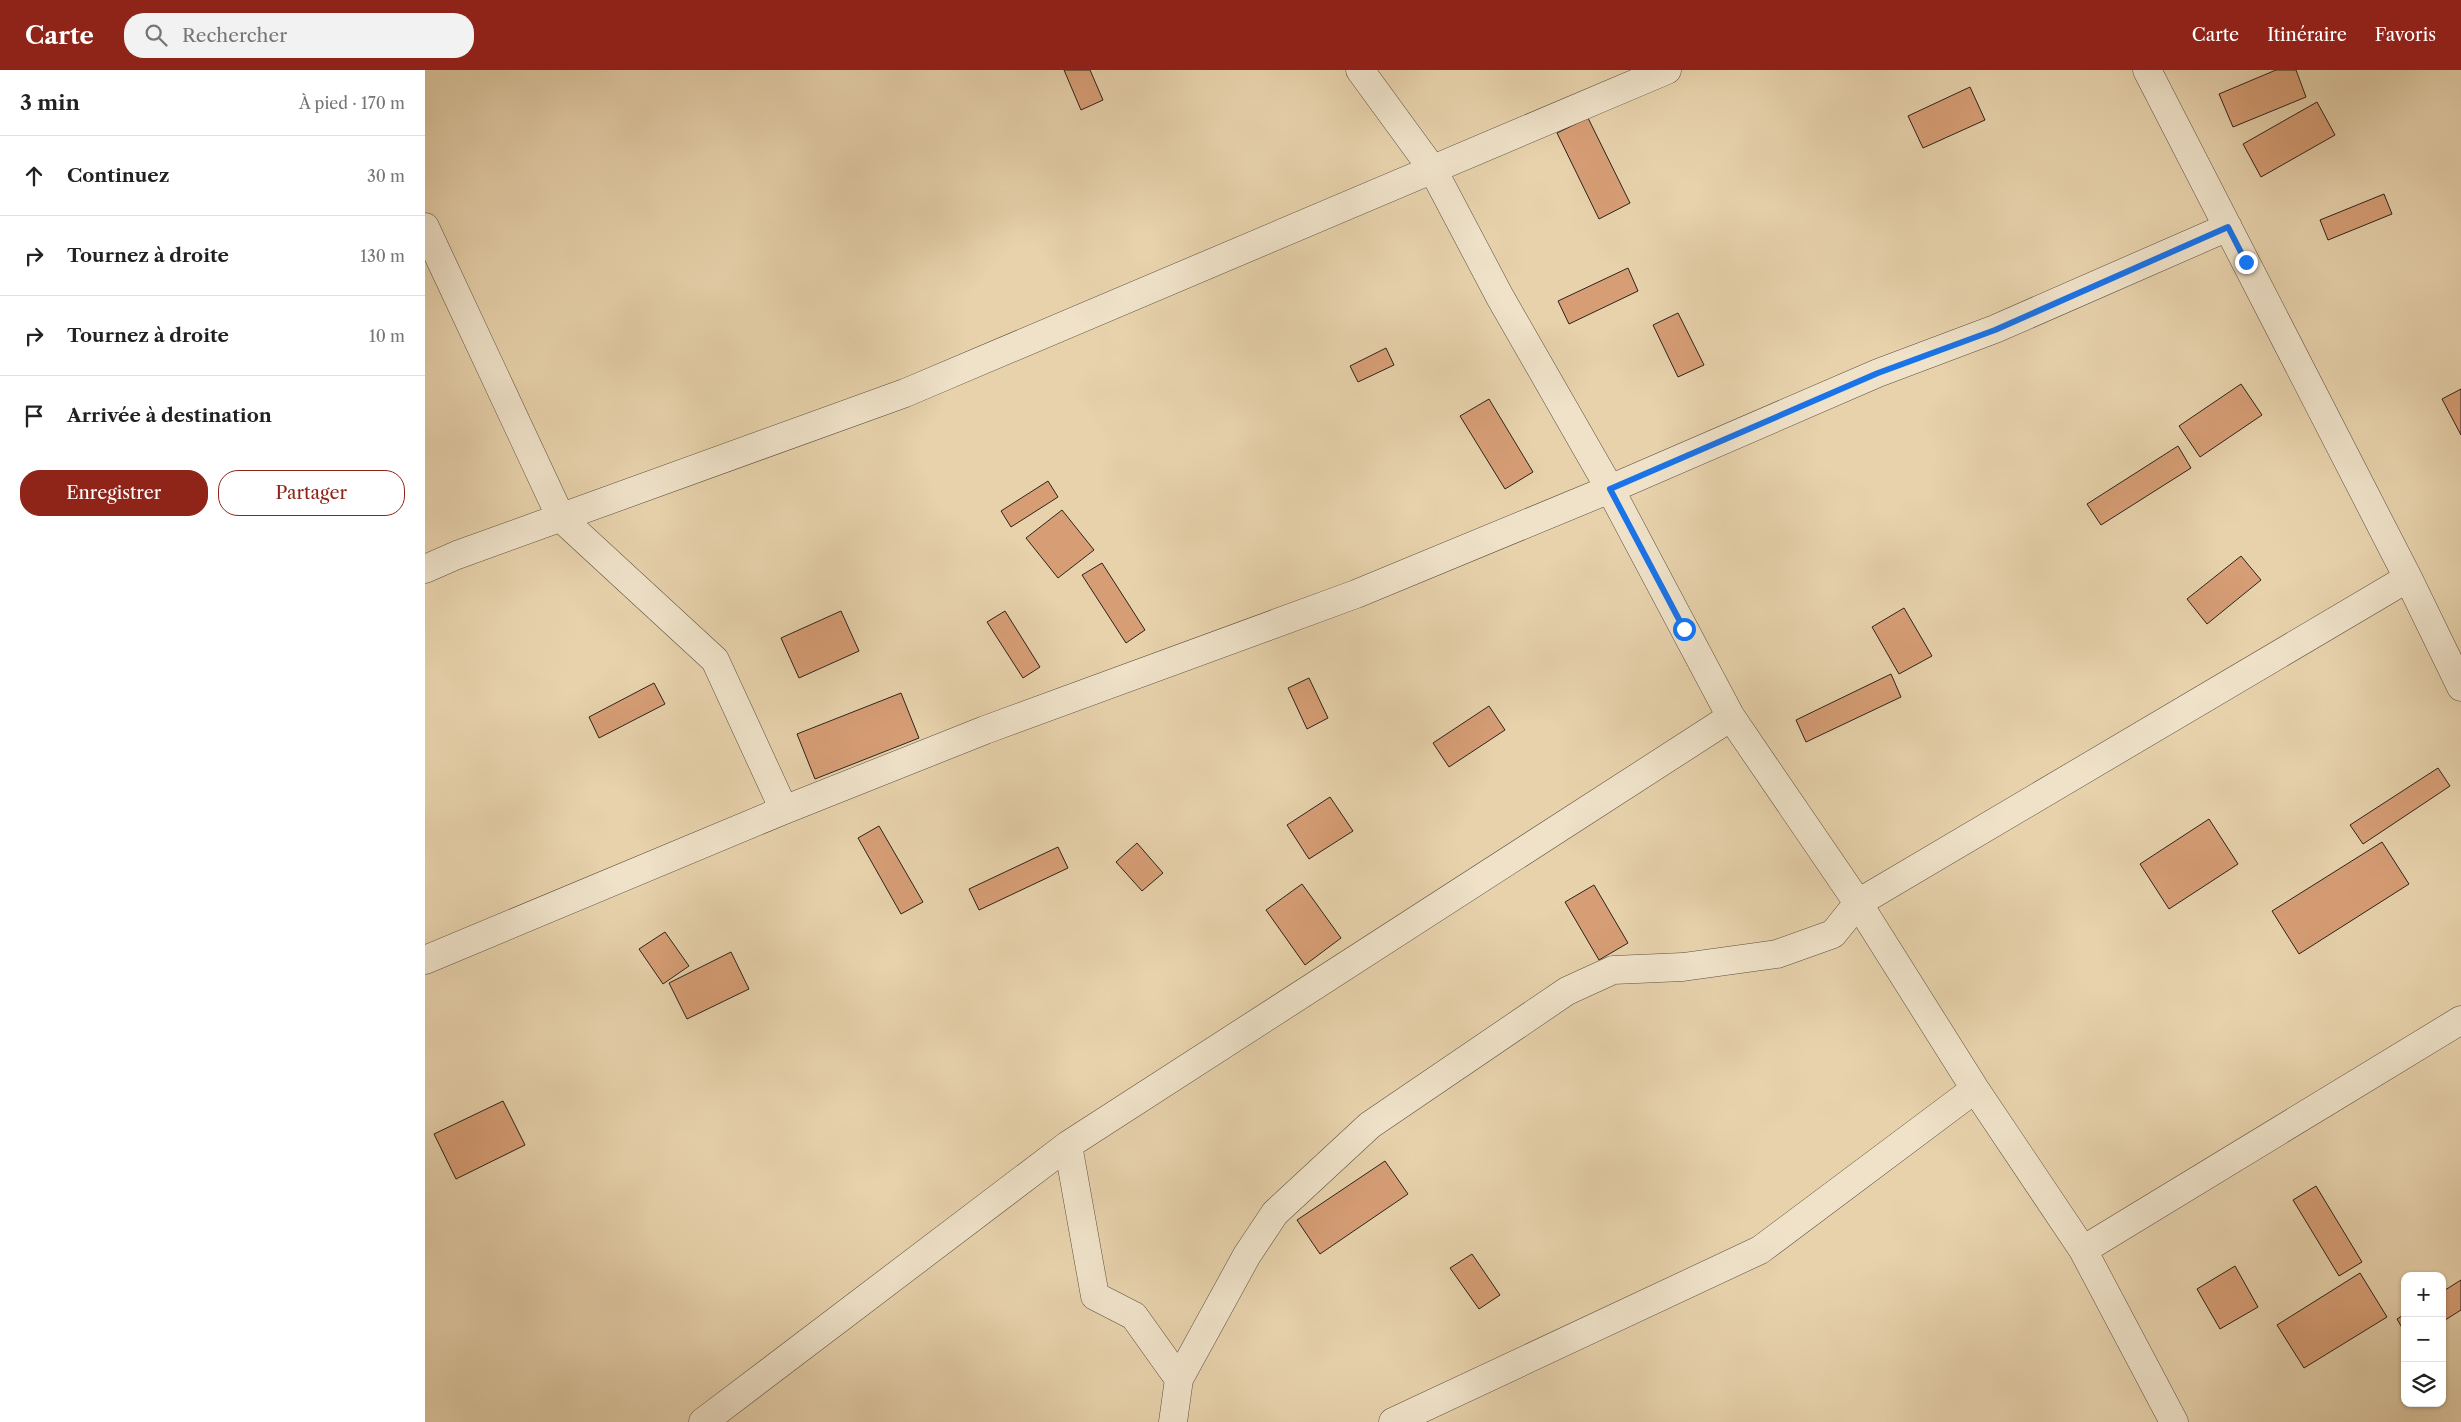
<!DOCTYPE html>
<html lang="fr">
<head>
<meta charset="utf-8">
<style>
	:root { --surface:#fff; --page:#f2f2f2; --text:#222; --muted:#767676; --line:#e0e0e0; --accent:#8f2418 }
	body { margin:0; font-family:"Libre Caslon Text",serif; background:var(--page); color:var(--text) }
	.controls { position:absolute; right:15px; bottom:15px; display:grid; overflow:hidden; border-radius:10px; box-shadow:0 1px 4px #0004 }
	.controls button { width:45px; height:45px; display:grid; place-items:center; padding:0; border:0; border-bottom:1px solid var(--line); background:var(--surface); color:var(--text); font:25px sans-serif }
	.stop { position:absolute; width:15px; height:15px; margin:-11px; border:4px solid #1a73e8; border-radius:50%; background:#fff }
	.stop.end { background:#1a73e8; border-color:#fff; box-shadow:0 1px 5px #0008 }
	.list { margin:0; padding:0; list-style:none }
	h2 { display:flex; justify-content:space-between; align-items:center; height:65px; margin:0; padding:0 20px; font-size:21px }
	h2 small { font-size:16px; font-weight:400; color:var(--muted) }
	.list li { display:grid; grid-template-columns:32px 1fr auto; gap:15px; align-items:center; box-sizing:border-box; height:80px; padding:0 20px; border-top:1px solid var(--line) }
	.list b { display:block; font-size:19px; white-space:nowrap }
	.list em { font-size:16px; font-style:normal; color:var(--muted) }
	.actions { display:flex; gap:10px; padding:15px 20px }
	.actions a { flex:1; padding:11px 0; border:1px solid var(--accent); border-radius:20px; text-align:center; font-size:18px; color:var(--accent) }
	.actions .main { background:var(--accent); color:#fff }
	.icon { flex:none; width:28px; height:28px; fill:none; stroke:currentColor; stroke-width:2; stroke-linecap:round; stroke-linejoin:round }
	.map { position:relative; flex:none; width:2036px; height:1352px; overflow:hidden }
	header { display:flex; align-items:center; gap:30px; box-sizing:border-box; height:70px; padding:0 25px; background:var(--accent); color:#fff }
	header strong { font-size:24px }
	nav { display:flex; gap:28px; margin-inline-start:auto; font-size:18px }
	.search { width:350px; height:45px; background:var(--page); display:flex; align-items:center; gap:12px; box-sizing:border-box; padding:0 18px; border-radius:20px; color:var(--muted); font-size:19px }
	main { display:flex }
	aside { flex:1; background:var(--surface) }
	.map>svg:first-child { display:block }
	.building { fill:#d79e76; stroke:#2d221a }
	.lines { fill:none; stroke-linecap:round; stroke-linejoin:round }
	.minor-casing { stroke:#5c4e3e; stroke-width:29 }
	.minor { stroke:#efe2c9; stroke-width:28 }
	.route { stroke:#1a73e8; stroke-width:6 }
</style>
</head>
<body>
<header>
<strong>Carte</strong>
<div class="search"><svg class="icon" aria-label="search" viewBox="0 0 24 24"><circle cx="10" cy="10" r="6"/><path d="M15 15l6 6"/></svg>Rechercher</div>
<nav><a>Carte</a><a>Itinéraire</a><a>Favoris</a></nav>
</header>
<main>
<aside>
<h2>3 min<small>À pied · 170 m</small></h2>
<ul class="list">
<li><svg class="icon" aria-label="ahead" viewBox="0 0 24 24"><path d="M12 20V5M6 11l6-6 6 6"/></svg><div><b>Continuez</b></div><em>30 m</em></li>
<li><svg class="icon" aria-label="right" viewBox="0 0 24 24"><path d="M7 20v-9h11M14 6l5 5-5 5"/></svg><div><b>Tournez à droite</b></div><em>130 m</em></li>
<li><svg class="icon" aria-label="right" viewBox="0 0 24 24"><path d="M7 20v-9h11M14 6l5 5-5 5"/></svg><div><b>Tournez à droite</b></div><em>10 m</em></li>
<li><svg class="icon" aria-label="arrive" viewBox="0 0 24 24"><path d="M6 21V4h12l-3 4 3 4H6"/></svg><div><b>Arrivée à destination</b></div></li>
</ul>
<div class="actions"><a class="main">Enregistrer</a><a>Partager</a></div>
</aside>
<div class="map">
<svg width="2036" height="1352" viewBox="0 0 2036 1352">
	<rect width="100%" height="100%" fill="#e7d2ac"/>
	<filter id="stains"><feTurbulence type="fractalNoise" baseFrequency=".004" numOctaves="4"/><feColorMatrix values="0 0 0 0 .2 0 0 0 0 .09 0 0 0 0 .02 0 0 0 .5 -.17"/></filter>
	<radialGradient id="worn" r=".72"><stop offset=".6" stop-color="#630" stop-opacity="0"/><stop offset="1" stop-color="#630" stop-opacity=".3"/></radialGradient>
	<path class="building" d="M639,0H665L678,30L656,40Z
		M1851,0H1871L1881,27L1808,57L1794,24Z
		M1545,17L1560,50L1498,78L1483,46Z
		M1892,32L1910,65L1836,107L1818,74Z
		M1163,48L1205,133L1174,149L1132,63Z
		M1959,124L1967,144L1903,170L1895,150Z
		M1203,198L1213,221L1144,254L1133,231Z
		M1253,243L1279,295L1253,307L1228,255Z
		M961,278L969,295L933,312L925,296Z
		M1816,314L1837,345L1775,387L1754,356Z
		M2036,319V365L2017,329Z
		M1064,329L1108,402L1080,419L1035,346Z
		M1753,376L1766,398L1676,455L1662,434Z
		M623,411L633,427L586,457L576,441Z
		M637,440L669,480L633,508L601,468Z
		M1816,486L1836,510L1782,554L1762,529Z
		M677,493L720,560L701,573L657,505Z
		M1479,538L1507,586L1474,604L1447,557Z
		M416,541L434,581L374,608L356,568Z
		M580,541L615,597L598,608L562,552Z
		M1466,604L1476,627L1381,672L1371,650Z
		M884,608L903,648L882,659L863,618Z
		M229,613L240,634L174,668L164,647Z
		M476,623L494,668L390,709L372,664Z
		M1064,636L1080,660L1024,697L1008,673Z
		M2013,698L2025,716L1938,774L1925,755Z
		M905,727L928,761L884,789L862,755Z
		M1784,749L1813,794L1744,839L1715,794Z
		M454,756L498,832L476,844L433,768Z
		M1957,772L1984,814L1874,884L1847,841Z
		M712,773L738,803L717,821L691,792Z
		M633,777L643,798L554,840L544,819Z
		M877,814L916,868L880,895L841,840Z
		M1169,815L1203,873L1174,890L1140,832Z
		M240,862L264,896L238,914L214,879Z
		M306,882L324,919L262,949L244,913Z
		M78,1031L100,1075L31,1109L9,1064Z
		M960,1091L983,1124L895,1184L872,1150Z
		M1891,1116L1937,1192L1914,1206L1868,1130Z
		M1047,1184L1075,1225L1054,1239L1025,1198Z
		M1810,1196L1833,1237L1795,1259L1772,1219Z
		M1935,1203L1962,1247L1879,1298L1852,1255Z
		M2036,1210V1240L2017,1252V1222Z
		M1980,1244V1263L1972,1249Z"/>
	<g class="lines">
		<defs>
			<path id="minor" d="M935,0L1008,100L1075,227L1185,419L1306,647L1433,833L1550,1019L1658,1180L1749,1352
				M1722,0L1983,508L2036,617
				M0,157L136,448L290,590L359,740
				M0,499L32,485L480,323L1242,0
				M0,890L359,740L560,660L931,524L1185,419L1453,303L1570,259L1803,157
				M643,1075L670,1226L709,1246L754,1309L748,1352
				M1658,1180L2036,950
				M754,1309L822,1185L850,1143L945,1055L1142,921L1188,900L1258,897L1352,884L1408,864L1433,833L1983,508
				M278,1352L643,1075L1306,647
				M968,1352L1335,1180L1550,1019"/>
		</defs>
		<use href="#minor" class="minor-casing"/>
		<use href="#minor" class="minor"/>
	</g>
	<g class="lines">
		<path class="route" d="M1259,559L1185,419L1453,303L1570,260L1803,157L1821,192"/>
	</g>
	<rect width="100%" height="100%" filter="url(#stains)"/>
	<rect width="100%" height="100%" fill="url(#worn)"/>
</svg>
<div class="controls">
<button>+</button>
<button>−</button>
<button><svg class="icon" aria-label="layers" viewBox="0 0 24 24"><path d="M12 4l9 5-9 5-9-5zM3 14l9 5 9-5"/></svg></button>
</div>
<div class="stop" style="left:1259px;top:559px"></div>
<div class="stop end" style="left:1821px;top:192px"></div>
</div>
</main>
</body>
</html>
